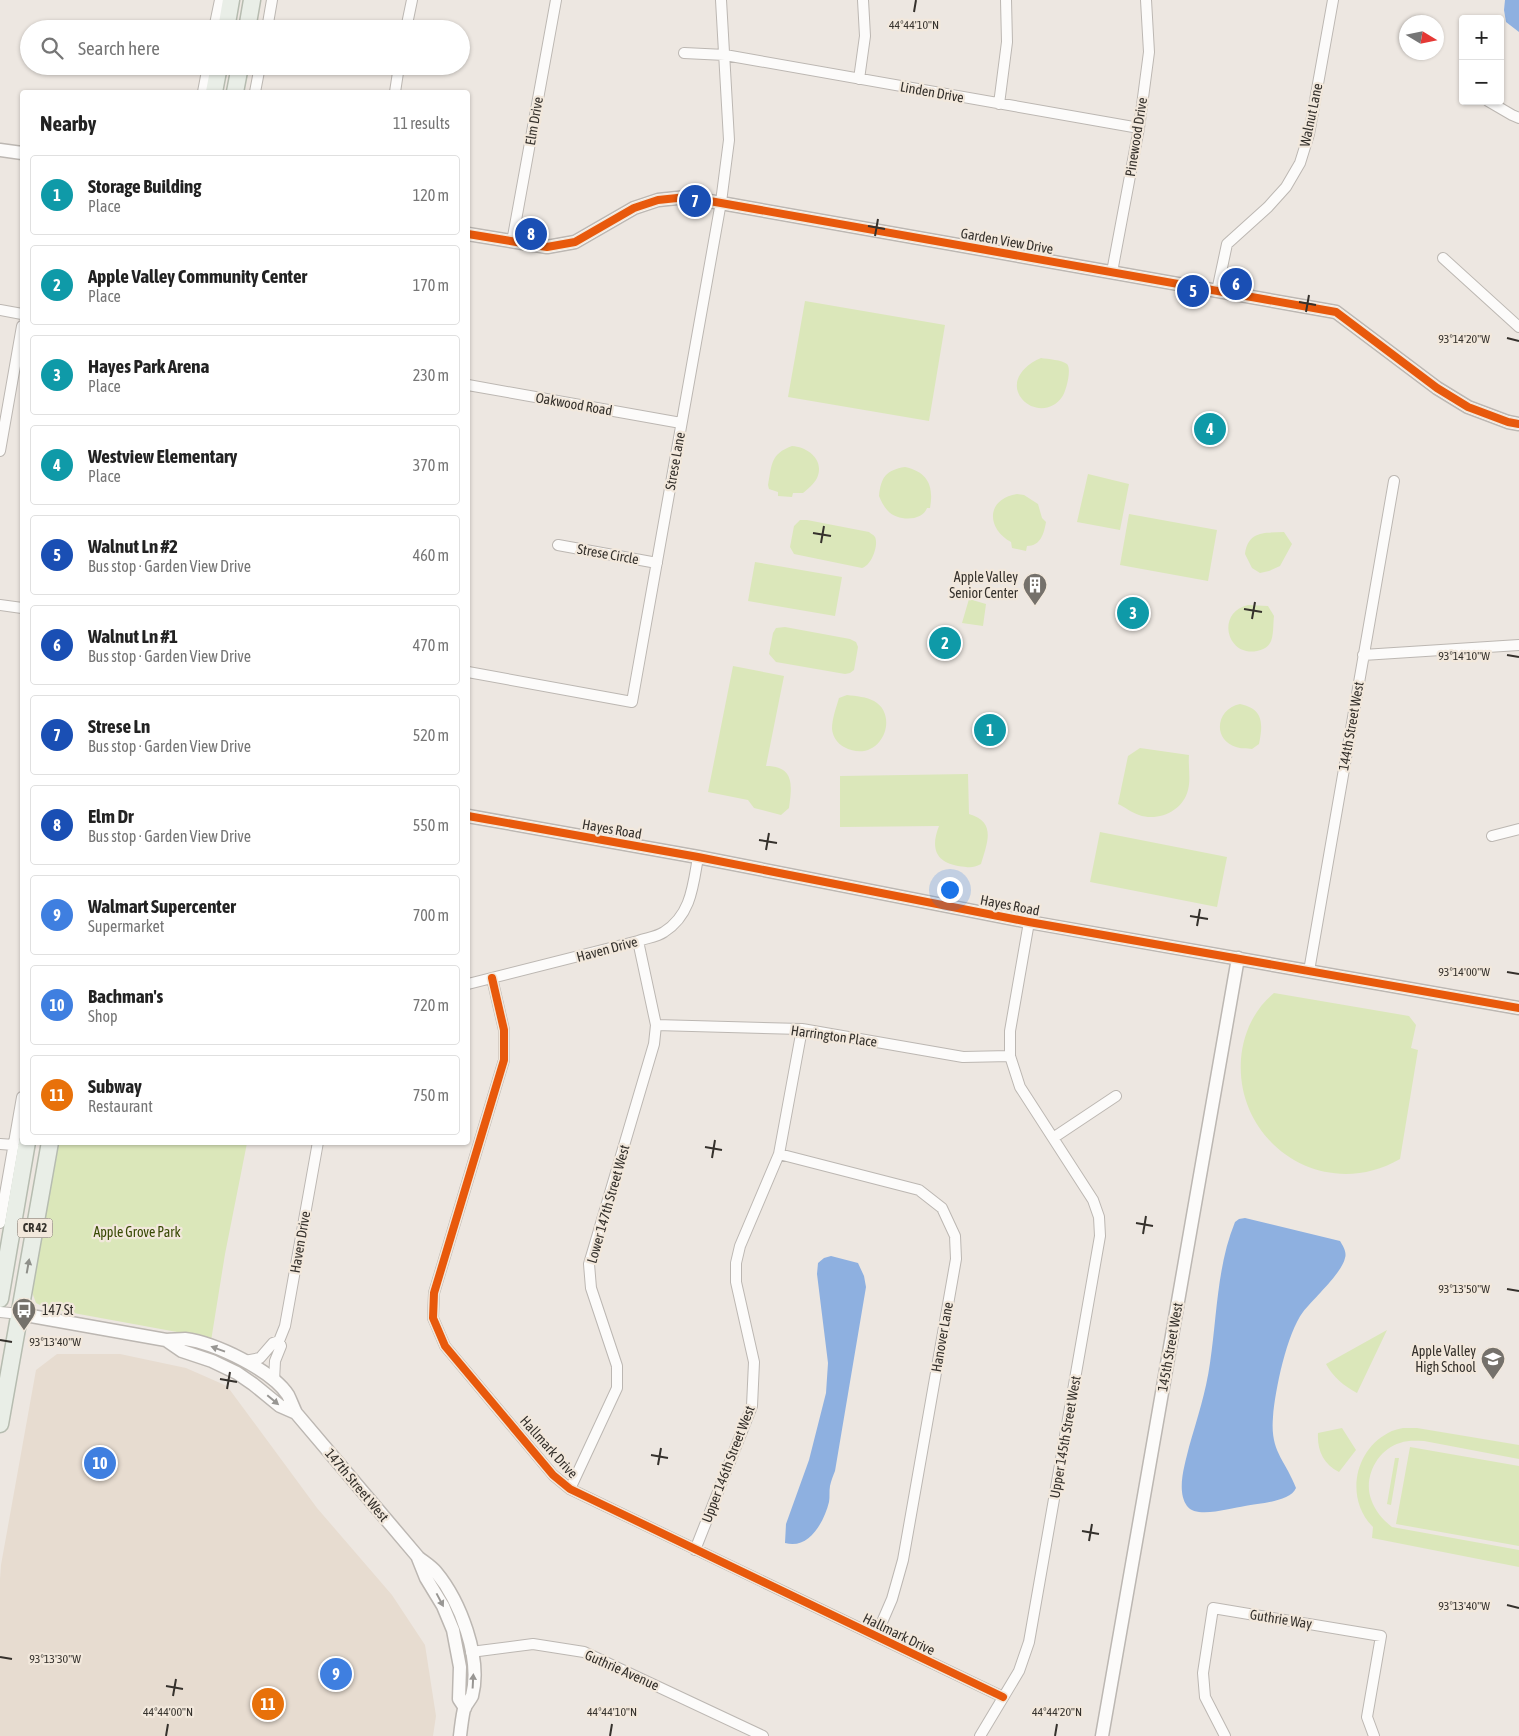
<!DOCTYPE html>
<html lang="en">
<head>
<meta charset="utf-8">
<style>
	:root { --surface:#fff; --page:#f2f2f2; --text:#222; --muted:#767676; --line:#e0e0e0; --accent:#0b8043 }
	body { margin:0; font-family:"Asap Condensed",sans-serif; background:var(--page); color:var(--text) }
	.controls { position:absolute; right:15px; top:15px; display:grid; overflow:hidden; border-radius:5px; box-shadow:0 1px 4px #0004 }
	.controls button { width:45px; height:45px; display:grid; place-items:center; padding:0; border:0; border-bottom:1px solid var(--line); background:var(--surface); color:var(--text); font:25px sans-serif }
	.compass { position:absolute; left:1399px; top:15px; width:45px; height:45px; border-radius:50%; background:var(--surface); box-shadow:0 1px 4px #0004; rotate:100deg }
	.you { position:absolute; left:949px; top:889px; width:18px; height:18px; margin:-12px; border:4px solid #fff; border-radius:50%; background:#1a73e8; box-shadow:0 0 0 8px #1a73e833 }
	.badge { display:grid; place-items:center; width:32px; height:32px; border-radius:50%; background:var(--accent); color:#fff; font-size:16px; font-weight:700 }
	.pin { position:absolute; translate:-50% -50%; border:2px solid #fff; box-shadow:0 1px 5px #0006 }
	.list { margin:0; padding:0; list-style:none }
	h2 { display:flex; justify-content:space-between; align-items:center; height:65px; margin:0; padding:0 20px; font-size:21px }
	h2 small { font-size:16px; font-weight:400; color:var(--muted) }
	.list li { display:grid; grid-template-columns:32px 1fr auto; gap:15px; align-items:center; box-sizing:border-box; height:80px; margin:0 10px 10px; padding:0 10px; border:1px solid var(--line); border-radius:5px }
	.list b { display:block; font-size:19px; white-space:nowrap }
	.list p { margin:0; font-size:16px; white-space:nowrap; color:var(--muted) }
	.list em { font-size:16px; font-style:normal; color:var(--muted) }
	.icon { flex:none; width:28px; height:28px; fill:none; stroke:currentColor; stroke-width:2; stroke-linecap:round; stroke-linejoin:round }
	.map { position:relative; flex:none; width:1519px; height:1736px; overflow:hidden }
	.search { position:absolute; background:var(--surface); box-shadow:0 1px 4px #0004; left:20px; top:20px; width:450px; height:55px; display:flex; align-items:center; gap:12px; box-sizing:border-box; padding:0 18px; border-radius:28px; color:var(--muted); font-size:19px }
	.panel { position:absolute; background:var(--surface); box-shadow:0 1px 4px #0004; left:20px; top:90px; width:450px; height:1055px; border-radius:5px }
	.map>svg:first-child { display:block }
	.built { fill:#e7dcd0 }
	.green { fill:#dbe7ba }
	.water { fill:#8eb0e0 }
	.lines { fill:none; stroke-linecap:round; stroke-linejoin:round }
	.minor-casing { stroke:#bcb7b2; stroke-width:12 }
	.tertiary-casing { stroke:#bcb7b2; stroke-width:15 }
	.trunk-casing { stroke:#b6bcb0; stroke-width:19 }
	.minor { stroke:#fcfbfa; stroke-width:10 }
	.tertiary { stroke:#fcfbfa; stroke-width:12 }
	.trunk { stroke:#e9eee7; stroke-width:16 }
	.cycleway-casing { stroke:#f2e8dc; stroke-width:11 }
	.cycleway { stroke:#e8590c; stroke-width:8 }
	.oneway { fill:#8f908a }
	.oneway2 { fill:#989693 }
	.ticks { fill:none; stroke:#35312c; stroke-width:2 }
	.labels { text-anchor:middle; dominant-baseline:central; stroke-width:4.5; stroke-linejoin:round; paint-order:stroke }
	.shield { fill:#f2e8dc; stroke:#6e6861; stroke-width:1 }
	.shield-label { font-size:12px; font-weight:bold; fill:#35312c }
	.street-label { font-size:14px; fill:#35312c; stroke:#f2e8dc }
	.poi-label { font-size:14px; fill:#35312c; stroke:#f2e8dc; text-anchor:end }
	.park-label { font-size:14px; fill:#394a05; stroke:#f2e8dc }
	.ticks-label { font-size:12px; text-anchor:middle; fill:#35312c; stroke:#f2e8dc; stroke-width:4.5; stroke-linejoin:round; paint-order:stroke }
</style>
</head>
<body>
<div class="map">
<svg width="1519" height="1736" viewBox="0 0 1519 1736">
	<rect width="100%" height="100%" fill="#ede7e1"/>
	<path class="built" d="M57,1354H120L186,1368L227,1386L317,1508L392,1595L425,1645L436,1716L433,1736H0V1579L1,1565L36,1370Z"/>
	<path class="green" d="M805,301L945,325L929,421L788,397Z
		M1041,358C1048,359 1062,360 1067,364C1072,369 1066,392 1062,397C1053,411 1033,412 1022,399C1008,382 1025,364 1041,358Z
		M792,446C808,447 825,460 817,478C814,484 808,489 803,493H793L792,497L778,496V492L769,489L768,485C772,465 770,454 792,446Z
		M905,467C928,472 934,486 930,508H927C922,522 897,521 888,511C884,507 881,501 879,496C881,477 886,470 905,467Z
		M1088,474L1129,484L1120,530L1077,522Z
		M1017,494L1024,495L1038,504L1042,518L1046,522C1044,533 1041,546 1027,546L1026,551L1012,548L1011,542C986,528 986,499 1017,494Z
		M1129,514L1217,530L1208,581L1120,565Z
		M800,520H807L869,532C871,534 873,534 875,537C879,546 871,566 862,568L794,554L790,547L794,526Z
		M1284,532L1292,544L1280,566L1269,571L1260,573L1252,568L1245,554C1248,530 1265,533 1284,532Z
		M755,562L842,577L835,616L748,601Z
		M969,599L986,604L983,626L962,623Z
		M1248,605L1268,606L1274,616C1273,623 1274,637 1270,643C1267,648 1262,650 1257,651C1226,657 1216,612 1248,605Z
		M785,627L850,639L856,642L858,647L854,670L850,673L845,674L776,662L769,654L773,633L776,628Z
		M733,666L784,676L766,766C795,766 792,786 789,808L781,815L754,808L748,800L708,792Z
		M847,695C856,696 867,697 874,701C901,716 880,766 844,747C837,743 833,737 832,729C832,719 836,708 839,698Z
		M1240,704C1264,709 1263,724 1259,744L1252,749C1247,748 1241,749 1236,747C1212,739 1216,709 1240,704Z
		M1140,748L1189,755C1188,767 1191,779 1188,790C1183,811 1158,822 1139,815C1132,813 1125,807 1118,804L1128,756Z
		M968,774L969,814C997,822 987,843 981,864C972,869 968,867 958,866C934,862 931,846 939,826L840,827V776Z
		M1100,832L1227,857L1217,907L1090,882Z
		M1274,993L1409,1016L1416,1025L1411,1048L1418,1050L1400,1159C1324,1203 1235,1144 1241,1059C1243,1034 1254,1009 1274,993Z
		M59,1143H247L225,1254L211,1341L199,1336L46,1308L36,1303L32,1292Z
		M1387,1330L1357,1393C1344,1386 1333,1377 1326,1364Z
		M1342,1428L1356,1450L1339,1472C1323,1464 1317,1450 1318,1433Z
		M1403,1428H1417L1519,1445V1459L1424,1441C1416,1441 1408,1440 1400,1443C1378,1449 1363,1477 1371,1499C1375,1511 1383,1520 1392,1527L1519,1550V1567L1372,1538L1373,1527C1345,1499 1354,1451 1388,1433C1393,1430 1399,1429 1403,1428Z
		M1410,1447L1519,1466V1546L1396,1524Z
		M1395,1458H1399L1391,1505L1387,1504Z"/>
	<path class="water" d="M1505,0H1519V32L1506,22L1504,10Z
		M1245,1218L1340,1241C1343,1246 1347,1252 1345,1258C1342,1273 1313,1299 1303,1312C1287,1333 1275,1390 1273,1417C1270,1452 1285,1459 1296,1488C1290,1502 1259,1503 1245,1506C1231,1508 1196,1519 1187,1506C1176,1491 1185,1464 1189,1447C1197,1419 1206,1392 1210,1363C1217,1316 1217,1266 1235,1222L1239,1219Z
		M831,1256L858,1263L864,1276L866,1287L835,1471C833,1476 831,1481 830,1486C829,1491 830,1497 829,1502C824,1522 809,1550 785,1543L786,1524L809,1460L826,1393L828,1363L817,1274L818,1263L824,1258Z"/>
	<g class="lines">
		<defs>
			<path id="minor" d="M214,29L220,0
				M267,29L272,0
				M406,29L412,0
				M684,53L725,55L1139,128
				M859,79L865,36L863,0
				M203,92L208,66
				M255,92L260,66
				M395,92L399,66
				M1488,101L1512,115L1519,118
				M999,104L1007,42L1006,0
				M512,242L556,0
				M1443,258L1519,327
				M1112,272L1139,128L1149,52L1146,0
				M1217,291L1227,244L1268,207L1286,187L1300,163L1309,134L1333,0
				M0,310L22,314
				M468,385L681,423
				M0,451L22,326
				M558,545L657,563
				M0,605L22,608
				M1363,655L1519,645
				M468,672L632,702L721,202L729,140L721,0
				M1492,836L1519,829
				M1309,971L1394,481
				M492,978L504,1030V1060L434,1293L433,1318L445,1346L553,1475L570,1489L1003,1697
				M468,984L638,941C646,938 657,937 664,932C691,915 693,886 698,857
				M656,1025L802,1029L963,1057L1010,1056
				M1053,1138L1116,1096
				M0,1144L14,1145
				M779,1154L919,1190L942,1208L955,1236L956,1259L903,1560L892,1599L876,1636
				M0,1223L22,1097
				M0,1312L20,1314
				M245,1361L260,1358L273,1343L279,1341
				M274,1381L275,1361L281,1346L279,1341L285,1326L318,1142
				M570,1489L617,1388V1366L591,1288L589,1264L654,1044L656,1025L638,941
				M695,1550L752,1406L754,1362L736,1282V1263L740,1246L779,1154L802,1029
				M471,1652L533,1644L584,1652L763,1736
				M980,1736L1019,1671L1029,1642L1100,1236L1099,1217L1093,1200L1020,1087L1010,1056V1031L1029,922
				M1225,1736L1205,1697L1203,1673L1213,1608L1381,1636L1367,1717L1374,1736"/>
			<path id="tertiary" d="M0,150L22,153
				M468,234L547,247L575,242L634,208L658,200L687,197L1336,312L1437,388L1468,407L1508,422L1519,424
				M468,816L698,857L1029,922L1519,1008
				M20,1314L166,1340C172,1340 179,1339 185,1339C215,1343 272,1370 288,1395C291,1401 293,1407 296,1413L418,1557C424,1562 431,1566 436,1572C460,1601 482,1658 472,1696C470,1700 466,1704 464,1709C462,1718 461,1727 460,1736
				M166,1340L182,1351L212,1361L237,1373L253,1384L280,1406L296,1413
				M418,1558L426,1578L443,1606L453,1630L460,1667L459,1699L465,1708
				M1102,1736L1238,958"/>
			<path id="trunk" d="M226,29L231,0
				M247,29L252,0
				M214,92L219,66
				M235,92L240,66
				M0,1299L27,1142
				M0,1424L50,1142"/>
		</defs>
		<use href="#minor" class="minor-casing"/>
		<use href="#tertiary" class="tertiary-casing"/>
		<use href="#trunk" class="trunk-casing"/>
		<use href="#minor" class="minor"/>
		<use href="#tertiary" class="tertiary"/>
		<use href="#trunk" class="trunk"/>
		<defs>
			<path id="cycleway" d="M468,234L547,247L575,242L634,208L658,200L687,197L1336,312L1437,388L1468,407L1508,422L1519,424
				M468,816L698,857L1029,922L1519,1008
				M492,978L504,1030V1060L434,1293L433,1318L445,1346L553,1475L570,1489L1003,1697"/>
		</defs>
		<use href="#cycleway" class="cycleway-casing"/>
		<use href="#cycleway" class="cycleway"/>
	</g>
	<defs><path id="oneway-solid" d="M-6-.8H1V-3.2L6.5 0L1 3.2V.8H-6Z" transform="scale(1.25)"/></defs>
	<use class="oneway" href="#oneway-solid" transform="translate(28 1266) rotate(-80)"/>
	<g class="oneway2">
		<use href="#oneway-solid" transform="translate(218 1349) rotate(-160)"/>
		<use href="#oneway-solid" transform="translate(273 1400) rotate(40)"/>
		<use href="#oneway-solid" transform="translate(440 1600) rotate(62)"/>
		<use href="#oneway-solid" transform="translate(473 1681) rotate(-87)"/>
	</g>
	<path class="ticks" d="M914,12L916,0M868,226L885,229M875,236L878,219M1299,302L1316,305M1306,312L1309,295M1507,338L1519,341M813,533L831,536M821,543L824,526M1244,609L1262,612M1252,619L1255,602M1507,655L1519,657M759,840L777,843M766,850L769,833M1190,916L1208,919M1197,926L1200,909M1507,972L1519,974M705,1147L722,1150M712,1158L715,1140M1136,1223L1153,1226M1143,1234L1146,1216M1507,1289L1519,1291M0,1340L12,1342M220,1379L237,1382M227,1389L230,1372M651,1455L668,1458M658,1465L661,1448M1082,1531L1099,1534M1089,1541L1092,1524M1507,1605L1519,1608M0,1657L12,1659M166,1686L183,1689M173,1696L176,1679M166,1736L168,1724M610,1736L612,1724M1055,1736L1057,1724"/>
	<defs>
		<symbol id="building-pin" viewBox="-11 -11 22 30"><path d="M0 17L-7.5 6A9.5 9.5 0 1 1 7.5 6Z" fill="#75716b" stroke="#f2e8dc"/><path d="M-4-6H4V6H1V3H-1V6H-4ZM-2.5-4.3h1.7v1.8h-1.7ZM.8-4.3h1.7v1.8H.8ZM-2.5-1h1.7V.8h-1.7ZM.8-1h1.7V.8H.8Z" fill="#fff"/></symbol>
		<symbol id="bus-pin" viewBox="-11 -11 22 30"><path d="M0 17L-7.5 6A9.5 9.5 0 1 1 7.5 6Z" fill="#75716b" stroke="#f2e8dc"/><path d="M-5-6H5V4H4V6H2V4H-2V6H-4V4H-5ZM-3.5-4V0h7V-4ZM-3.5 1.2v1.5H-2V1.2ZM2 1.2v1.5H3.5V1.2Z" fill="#fff"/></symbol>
		<symbol id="school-pin" viewBox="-11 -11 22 30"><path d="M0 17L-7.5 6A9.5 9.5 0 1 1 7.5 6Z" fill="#75716b" stroke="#f2e8dc"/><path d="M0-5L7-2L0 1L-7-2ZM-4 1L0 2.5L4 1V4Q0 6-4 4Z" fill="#fff"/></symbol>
	</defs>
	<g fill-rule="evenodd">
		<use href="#building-pin" x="1021" y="571" width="28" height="38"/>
		<use href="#bus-pin" x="10" y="1296" width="28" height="38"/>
		<use href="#school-pin" x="1479" y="1345" width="28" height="38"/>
	</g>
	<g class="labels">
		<rect class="shield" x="17.5" y="1218.5" width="35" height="19" rx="4"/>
		<g class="shield-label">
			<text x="35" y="1228">CR 42</text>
		</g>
		<g class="street-label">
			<text transform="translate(932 92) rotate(10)">Linden Drive</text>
			<text transform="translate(1311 115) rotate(-78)">Walnut Lane</text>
			<text transform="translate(534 121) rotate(-80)">Elm Drive</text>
			<text transform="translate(1136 137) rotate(-81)">Pinewood Drive</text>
			<text transform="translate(1007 241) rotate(10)">Garden View Drive</text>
			<text transform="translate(574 404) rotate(10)">Oakwood Road</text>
			<text transform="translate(675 461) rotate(-80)">Strese Lane</text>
			<text transform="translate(608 554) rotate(10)">Strese Circle</text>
			<text transform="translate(1351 726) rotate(-80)">144th Street West</text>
			<text transform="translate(612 829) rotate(10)">Hayes Road</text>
			<text transform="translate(1010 905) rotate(11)">Hayes Road</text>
			<text transform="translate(607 949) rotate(-15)">Haven Drive</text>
			<text transform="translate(834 1036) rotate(8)">Harrington Place</text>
			<text transform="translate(608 1204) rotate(-74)">Lower 147th Street West</text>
			<text transform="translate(300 1242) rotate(-80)">Haven Drive</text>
			<text transform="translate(942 1337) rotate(-80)">Hanover Lane</text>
			<text transform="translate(1170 1347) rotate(-80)">145th Street West</text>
			<text transform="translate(1065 1437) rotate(-80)">Upper 145th Street West</text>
			<text transform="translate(549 1447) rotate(48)">Hallmark Drive</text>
			<text transform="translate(728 1464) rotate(-69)">Upper 146th Street West</text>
			<text transform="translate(357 1485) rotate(50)">147th Street West</text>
			<text transform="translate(1281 1619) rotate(9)">Guthrie Way</text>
			<text transform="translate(899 1634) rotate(26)">Hallmark Drive</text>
			<text transform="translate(622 1670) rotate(24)">Guthrie Avenue</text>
		</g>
		<g class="poi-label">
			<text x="1018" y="577">Apple Valley<tspan x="1018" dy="16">Senior Center</tspan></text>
			<text x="42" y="1310" text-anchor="start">147 St</text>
			<text x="1476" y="1351">Apple Valley<tspan x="1476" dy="16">High School</tspan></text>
		</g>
		<g class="park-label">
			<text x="137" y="1232">Apple Grove Park</text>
		</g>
	</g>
	<g class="ticks-label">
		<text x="914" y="29">44°44'10"N</text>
		<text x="1464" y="343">93°14'20"W</text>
		<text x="1464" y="660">93°14'10"W</text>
		<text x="1464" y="976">93°14'00"W</text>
		<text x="1464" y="1293">93°13'50"W</text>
		<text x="55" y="1346">93°13'40"W</text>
		<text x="1464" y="1610">93°13'40"W</text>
		<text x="55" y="1663">93°13'30"W</text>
		<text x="168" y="1716">44°44'00"N</text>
		<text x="612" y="1716">44°44'10"N</text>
		<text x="1057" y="1716">44°44'20"N</text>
	</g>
</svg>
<div class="controls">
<button>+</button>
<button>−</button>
</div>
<svg class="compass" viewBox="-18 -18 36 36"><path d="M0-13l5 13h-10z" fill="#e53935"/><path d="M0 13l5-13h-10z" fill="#767676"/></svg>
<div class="you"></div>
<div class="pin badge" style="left:990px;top:730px;background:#0f9aa8">1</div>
<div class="pin badge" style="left:945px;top:643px;background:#0f9aa8">2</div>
<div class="pin badge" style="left:1133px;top:613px;background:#0f9aa8">3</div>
<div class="pin badge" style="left:1210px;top:429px;background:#0f9aa8">4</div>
<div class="pin badge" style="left:1193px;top:291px;background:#1a4fb4">5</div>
<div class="pin badge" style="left:1236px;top:284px;background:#1a4fb4">6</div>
<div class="pin badge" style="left:695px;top:201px;background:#1a4fb4">7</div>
<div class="pin badge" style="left:531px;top:234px;background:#1a4fb4">8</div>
<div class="pin badge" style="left:336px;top:1674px;background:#3f7fe0">9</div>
<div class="pin badge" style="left:100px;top:1463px;background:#3f7fe0">10</div>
<div class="pin badge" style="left:268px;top:1704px;background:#e8710a">11</div>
<div class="search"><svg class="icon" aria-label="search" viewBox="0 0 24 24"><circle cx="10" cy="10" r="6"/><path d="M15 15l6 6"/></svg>Search here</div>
<section class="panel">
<h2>Nearby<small>11 results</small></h2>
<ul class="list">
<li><span class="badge" style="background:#0f9aa8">1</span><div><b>Storage Building</b><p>Place</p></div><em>120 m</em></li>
<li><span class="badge" style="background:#0f9aa8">2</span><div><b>Apple Valley Community Center</b><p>Place</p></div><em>170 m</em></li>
<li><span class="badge" style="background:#0f9aa8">3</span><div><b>Hayes Park Arena</b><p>Place</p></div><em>230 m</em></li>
<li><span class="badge" style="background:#0f9aa8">4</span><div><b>Westview Elementary</b><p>Place</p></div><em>370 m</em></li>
<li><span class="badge" style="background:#1a4fb4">5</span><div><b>Walnut Ln #2</b><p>Bus stop · Garden View Drive</p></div><em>460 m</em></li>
<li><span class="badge" style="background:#1a4fb4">6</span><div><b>Walnut Ln #1</b><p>Bus stop · Garden View Drive</p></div><em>470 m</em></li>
<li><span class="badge" style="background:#1a4fb4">7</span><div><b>Strese Ln</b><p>Bus stop · Garden View Drive</p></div><em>520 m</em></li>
<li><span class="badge" style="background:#1a4fb4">8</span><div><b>Elm Dr</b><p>Bus stop · Garden View Drive</p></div><em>550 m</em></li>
<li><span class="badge" style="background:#3f7fe0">9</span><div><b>Walmart Supercenter</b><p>Supermarket</p></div><em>700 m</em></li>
<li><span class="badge" style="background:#3f7fe0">10</span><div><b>Bachman's</b><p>Shop</p></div><em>720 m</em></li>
<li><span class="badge" style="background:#e8710a">11</span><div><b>Subway</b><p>Restaurant</p></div><em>750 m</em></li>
</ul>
</section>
</div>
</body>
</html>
